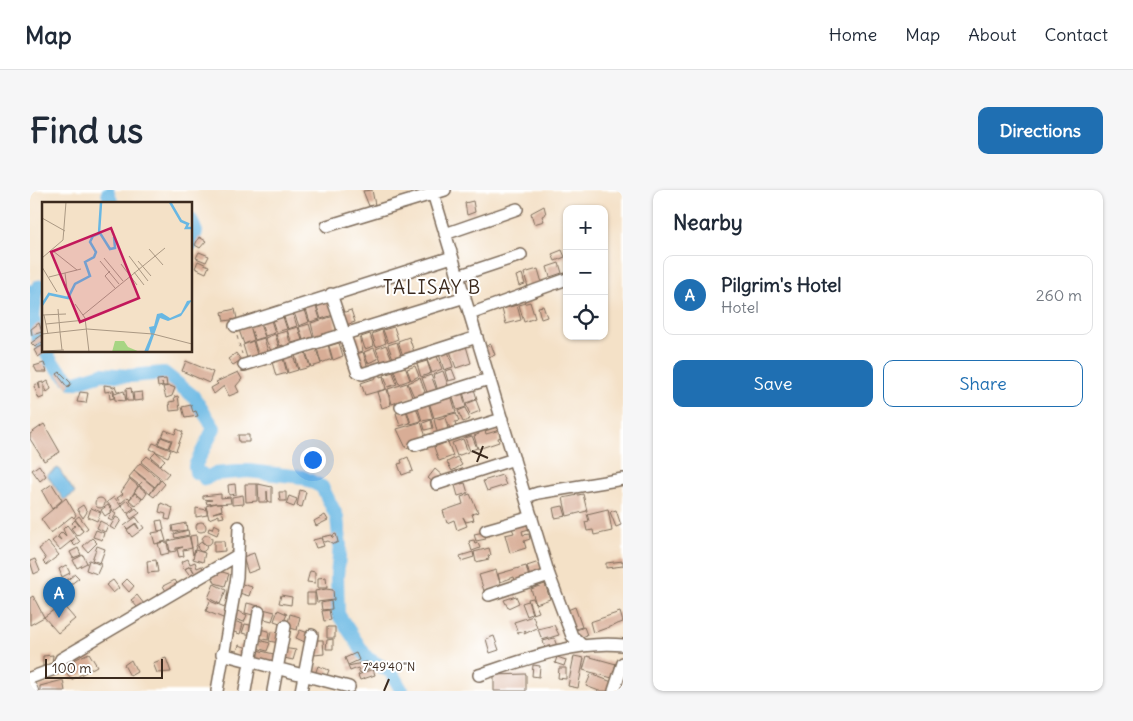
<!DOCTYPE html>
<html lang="en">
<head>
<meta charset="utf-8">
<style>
	:root { --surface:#fff; --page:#f6f6f7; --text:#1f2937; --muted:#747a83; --line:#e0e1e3; --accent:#1f6fb2 }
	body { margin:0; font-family:Delius,sans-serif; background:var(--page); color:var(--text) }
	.controls { position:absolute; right:15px; top:15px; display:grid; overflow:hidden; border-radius:10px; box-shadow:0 1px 4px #0004 }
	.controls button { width:45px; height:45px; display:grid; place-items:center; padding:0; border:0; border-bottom:1px solid var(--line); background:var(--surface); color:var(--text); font:25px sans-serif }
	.scale { position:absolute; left:15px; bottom:12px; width:118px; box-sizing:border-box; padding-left:5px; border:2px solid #3b2a1e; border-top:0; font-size:14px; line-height:18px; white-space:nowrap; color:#3b2a1e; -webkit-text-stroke:4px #fff; paint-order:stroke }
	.you { position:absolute; left:282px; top:269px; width:18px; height:18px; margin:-12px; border:4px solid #fff; border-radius:50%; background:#1a73e8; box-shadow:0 0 0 8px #1a73e833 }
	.badge { display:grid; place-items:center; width:32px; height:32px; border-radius:50%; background:var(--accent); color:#fff; font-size:16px; font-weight:700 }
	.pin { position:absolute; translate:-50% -41px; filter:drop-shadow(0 1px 2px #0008) }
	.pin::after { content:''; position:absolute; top:26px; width:18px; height:15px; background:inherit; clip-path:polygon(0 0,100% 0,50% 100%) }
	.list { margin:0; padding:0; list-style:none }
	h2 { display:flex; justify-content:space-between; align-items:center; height:65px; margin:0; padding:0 20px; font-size:21px }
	h2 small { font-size:16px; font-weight:400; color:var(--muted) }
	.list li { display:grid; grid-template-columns:32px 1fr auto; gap:15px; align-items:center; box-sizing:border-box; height:80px; margin:0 10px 10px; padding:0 10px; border:1px solid var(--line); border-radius:10px }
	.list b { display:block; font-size:19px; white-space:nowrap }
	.list p { margin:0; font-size:16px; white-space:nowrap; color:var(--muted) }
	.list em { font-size:16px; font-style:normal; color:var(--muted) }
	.actions { display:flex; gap:10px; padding:15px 20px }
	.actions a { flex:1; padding:11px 0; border:1px solid var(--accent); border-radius:10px; text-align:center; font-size:18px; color:var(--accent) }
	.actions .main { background:var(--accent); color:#fff }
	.icon { flex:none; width:28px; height:28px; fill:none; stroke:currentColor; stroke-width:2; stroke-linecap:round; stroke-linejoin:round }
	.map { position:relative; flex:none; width:593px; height:501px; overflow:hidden; border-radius:10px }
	header { display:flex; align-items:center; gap:30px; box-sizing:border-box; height:70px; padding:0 25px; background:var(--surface); border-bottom:1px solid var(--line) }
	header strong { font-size:24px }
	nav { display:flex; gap:28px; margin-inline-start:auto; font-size:18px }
	.intro { display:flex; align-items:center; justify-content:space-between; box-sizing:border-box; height:120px; padding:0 30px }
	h1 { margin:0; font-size:35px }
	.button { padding:12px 22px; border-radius:10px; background:var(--accent); color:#fff; font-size:18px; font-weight:700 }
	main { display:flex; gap:30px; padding:0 30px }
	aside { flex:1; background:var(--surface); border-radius:10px; box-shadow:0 1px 4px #0004 }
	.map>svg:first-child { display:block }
	.water { fill:#68b7e3; stroke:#527080 }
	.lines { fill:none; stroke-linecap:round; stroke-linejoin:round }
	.canal { stroke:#68b7e3; stroke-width:9 }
	.river { stroke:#68b7e3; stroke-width:14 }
	.building { fill:#d8ad96 }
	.minor-casing { stroke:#7c6a59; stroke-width:14 }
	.major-casing { stroke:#7c6a59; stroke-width:16 }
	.path { stroke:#7c6a59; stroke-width:1; stroke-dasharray:4 4; stroke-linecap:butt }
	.minor { stroke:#fff; stroke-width:11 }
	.major { stroke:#fff; stroke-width:14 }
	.ticks { fill:none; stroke:#3b2a1e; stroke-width:2 }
	.labels { text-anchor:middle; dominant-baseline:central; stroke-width:4; stroke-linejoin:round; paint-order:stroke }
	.neighbourhood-label { font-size:19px; letter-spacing:1px; fill:#3b2a1e; stroke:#fff }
	.inset-river { fill:none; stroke:#68b7e3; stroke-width:2.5 }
	.inset-road { fill:none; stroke:#aa9883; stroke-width:1 }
	.view { fill:#c2185b; fill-opacity:0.15; stroke:#c2185b; stroke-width:2.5 }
	.inset-edge { fill:none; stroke:#3b2a1e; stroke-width:2.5 }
	.ticks-label { font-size:12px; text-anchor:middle; fill:#3b2a1e; stroke:#fff; stroke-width:4; stroke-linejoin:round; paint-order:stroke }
</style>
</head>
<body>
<header>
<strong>Map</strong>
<nav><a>Home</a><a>Map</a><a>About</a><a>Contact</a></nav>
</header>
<div class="intro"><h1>Find us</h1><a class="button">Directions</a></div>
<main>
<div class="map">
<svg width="593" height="501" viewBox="0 0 593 501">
	<rect width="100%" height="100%" fill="#fff"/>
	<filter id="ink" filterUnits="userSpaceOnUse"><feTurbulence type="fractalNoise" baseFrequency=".02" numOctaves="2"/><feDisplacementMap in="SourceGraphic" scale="10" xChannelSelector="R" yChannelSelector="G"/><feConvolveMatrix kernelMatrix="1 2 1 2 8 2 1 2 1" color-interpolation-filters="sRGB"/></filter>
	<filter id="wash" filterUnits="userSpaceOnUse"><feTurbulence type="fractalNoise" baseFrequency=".0096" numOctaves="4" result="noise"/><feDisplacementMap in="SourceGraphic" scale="20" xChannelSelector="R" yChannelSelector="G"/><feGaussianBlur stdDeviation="1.12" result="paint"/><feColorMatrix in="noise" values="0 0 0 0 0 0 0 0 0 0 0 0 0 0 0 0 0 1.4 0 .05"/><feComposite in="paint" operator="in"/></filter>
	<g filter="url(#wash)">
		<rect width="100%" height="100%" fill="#f4e1c7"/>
		<path class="water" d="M28,278L45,303L34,310L17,285Z"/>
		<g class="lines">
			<path class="canal" d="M0,99L7,102"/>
			<path class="river" d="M78,3L82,14
				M161,30L166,42L161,54
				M14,96L8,97C2,123 0,135 14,160
				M15,161L23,174L43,193L72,184L100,186L134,183L163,206L184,238L165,276L166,282L172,284L175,289L184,284L218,281L272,287L292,297L307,327L310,356L307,386L308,424L337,468L361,482L372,501"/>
		</g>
		<g id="blocks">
			<path class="building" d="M342,0L345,15L339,16L333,1Z
				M443,11L445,22L437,25L435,13Z
				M514,16L516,24L512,26L514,31L504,34L501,23Z
				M169,47L176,51L170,58L165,55Z
				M532,60L535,67L525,71L522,64Z
				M169,62L179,66L176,72L166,68Z
				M168,71L179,76L176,83L165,78Z
				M529,73L532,83L520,87L517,77Z
				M508,79L512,93L498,97L494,83Z
				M492,84L495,94L489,96L486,86Z
				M298,109L303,125L291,129L286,113Z
				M500,112L505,128L494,132L489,115Z
				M285,113L290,129L280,132L275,116Z
				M487,115L491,130L476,134L472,119Z
				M513,116L517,127L511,129L508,117Z
				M274,117L279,132L269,136L263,120Z
				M205,119L207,129L194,131L192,122Z
				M321,120L325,132L316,135L312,123Z
				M262,121L267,136L258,139L253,124Z
				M252,124L257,139L246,142L241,127Z
				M304,126L307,144L285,149L281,133Z
				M240,127L245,143L235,146L230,130Z
				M229,132L235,147L225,150L221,139L224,150L214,154L209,140Z
				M9,133L12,142L2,145L1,139Z
				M279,134L283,147L273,150L269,137Z
				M268,137L272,150L262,153L257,140Z
				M364,137L368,149L358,153L353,140Z
				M352,140L356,153L346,157L342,144Z
				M257,141L260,153L253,158V155L250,156L246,144Z
				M245,144L249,157L246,158L247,161L242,163L235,148Z
				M340,144L344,156L335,159L331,147Z
				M12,145L14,151L5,157L1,153Z
				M329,146L333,161L323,164L318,149Z
				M379,147L384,162L373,166L368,151Z
				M234,148L239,165L229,168L224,151Z
				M223,151L228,168L218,171L213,155Z
				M367,152L371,165L366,167L367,170L364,171L358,155Z
				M309,153L313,166L303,170L299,156Z
				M461,154L465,165L458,167L455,157Z
				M14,155V161H17L8,167L4,160Z
				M298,155L302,169L291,173L287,158Z
				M356,155L362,169L352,173L346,159Z
				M436,156L441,173L426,178L420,161Z
				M344,158L348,169L338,173L334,162Z
				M286,159L291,174L281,177L276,162Z
				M418,161L423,177L414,180L409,164Z
				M275,162L280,177L269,180L265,165Z
				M333,162L338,178L334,179L332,175L327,177L323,165Z
				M206,163L211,170L203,175L198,169Z
				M263,165L268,180L258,183L254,168Z
				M407,166L412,179L402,183L397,170Z
				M253,168L257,183L246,186L242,172Z
				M156,171L183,182L179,193L152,181Z
				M397,171L401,183L391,187L387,174Z
				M14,173L17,182H7L4,176Z
				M374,174L380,190L369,194L363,178Z
				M385,176L389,186L381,190L377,179Z
				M422,179L426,189L418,191L415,181Z
				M413,181L419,198L408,201L403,185Z
				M30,182L41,193L38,198L27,184Z
				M208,182L212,189L206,196L209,202L199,206L194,196L184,204L181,198L188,194L186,192Z
				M349,182L350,187L353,186L356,199L335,205L331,193L346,188L345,184Z
				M363,182L367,194L358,197L354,185Z
				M401,185L407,201L398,205L392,188Z
				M390,188L396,205L385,209L378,193Z
				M136,189L137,196H133L132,193L133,196L128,197L127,190Z
				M18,191L21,199L17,202L14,195V207L9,209L4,196L8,193L10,199L9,193L13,192V194Z
				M377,193L382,207L362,214L358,199Z
				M74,195L82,196V198L85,196L87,201H90L85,203L83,199L84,208L80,209L79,202L82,201L75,202Z
				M140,196L145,198L142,206L136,208L133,197Z
				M101,198L103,211H97L96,199Z
				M357,199L361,215L352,218L347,202Z
				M444,199L447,209L436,213L433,202Z
				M94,201L96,211L85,210L84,204Z
				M50,202L58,203L56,213L47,212Z
				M112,202L113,210L104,211L103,203Z
				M432,202L436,217L427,220L422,205Z
				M421,205L426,222L404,228L399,212Z
				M148,206L150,220L140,221L139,212L145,211L144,207Z
				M446,210L450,221L440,225L436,214Z
				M398,212L403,229L392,231L387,215Z
				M161,215L163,222L166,221L168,226L155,228L152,217Z
				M386,217L391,231L381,234L377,220Z
				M435,218L440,229L433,232L428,221Z
				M376,220L380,233L370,236L366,223Z
				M426,223L429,231L425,232L427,239L421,241L415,226Z
				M415,227L419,242L408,245L404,230Z
				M401,230L403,238L395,240L393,233Z
				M391,232L397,250L376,258L367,239Z
				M14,234L30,262L14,271L0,249V244Z
				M454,237L456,244L470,240L472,247L468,248L469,252L448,259L444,246L449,244L447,239Z
				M147,239L153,242L146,261L139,258L142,250L132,247L135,240L145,244Z
				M208,245H219V252H209Z
				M442,246L447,258L440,261L435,248Z
				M131,247L141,251L138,258L128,254Z
				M433,249L438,262L427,266L422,253Z
				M418,252L423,266L409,271L404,257Z
				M123,253L141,260L138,267L120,259Z
				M126,262L135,270L130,275L121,267Z
				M117,266L139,283L133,290L111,272Z
				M378,267L383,281L372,285L368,274L372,273L371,270Z
				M427,267L432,275L422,281L417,272Z
				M110,273L130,290L125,297L104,280Z
				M9,275L16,286L10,291L2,280Z
				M405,279L414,287L406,295L398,288Z
				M104,281L124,297L120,304L109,295L112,292L109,295L99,287Z
				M472,285L476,295L457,301L453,291Z
				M100,289L108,296L100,309L98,307L91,313L87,308L93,304L91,302Z
				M131,290L135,294L124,307L120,304Z
				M429,291L431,294L435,293L438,303L428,306L424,292Z
				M22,294L32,310L22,319L12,301Z
				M205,294L206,304L199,305L198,295Z
				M215,294H227V311L216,312Z
				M228,294L242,297V312H238L237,301V312H229Z
				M109,296L117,303L113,309L104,302Z
				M270,300L276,302L272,317L267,316Z
				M249,302H256V311H250Z
				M105,303L112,309L106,316L99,310Z
				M191,304V308L200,307L201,313L186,314H191L192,320L183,323L192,321L194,327L189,328V325L179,329L176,316L186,313L177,314L176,311L182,310L173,309V306Z
				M440,304L448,322L442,324L444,330L436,332L433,327L437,336L427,340L424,330L417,333L413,321L433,314L431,307Z
				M553,304L557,321L537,326L533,308Z
				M213,305L214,314L202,315V307Z
				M259,306L267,309L264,317L256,314Z
				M84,307L91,316L83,322L86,324L82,331L78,329L83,320L77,312Z
				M65 313a5 5 0 1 1 10 0a5 5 0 1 1-10 0Z
				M36,308L46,325L44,328L42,326L21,343L11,329Z
				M97,310L104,318L97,323L91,315Z
				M131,313L143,318L140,330L135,329L136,324L129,322Z
				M53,315L57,322L53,328L47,319Z
				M78,315L82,321L75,326L71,320Z
				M533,316L536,326L525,328L523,318Z
				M61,318L71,322L67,331L58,327Z
				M106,318L110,323L101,329L98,324Z
				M166,318L177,320V325L166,327Z
				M578,319L582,341L564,345L563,340L557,341L555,332L559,331L557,324Z
				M586,320L591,335L586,337L580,322Z
				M295,325L298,330L286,336L284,331Z
				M49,326L58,338L54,341L45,329Z
				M86,327L91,330L85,340L80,337Z
				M106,327L114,338L102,347L97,340L105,334L109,339L106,333L97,339L94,336Z
				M45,330L53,341L47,346L41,338L45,336L42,333Z
				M132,330L134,340L128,341L126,331Z
				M70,331L78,335L75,342L67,338Z
				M166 337a5 5 0 1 1 10 0a5 5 0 1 1-10 0Z
				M497,332L499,339L492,341L493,345L499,344L500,349L494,351L496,358L480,363L475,345L484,343L481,336Z
				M156,333L157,340L143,342L142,336Z
				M184,334L190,337L187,345L178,341L179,338L182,339Z
				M37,335L50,352L45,356L41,352L45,348L30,360L22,351L27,347L31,350L28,346L32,342L36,346L33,339Z
				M66,340L74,343L72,350L63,347Z
				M158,340L159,345L145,348L144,344Z
				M133,341L136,351L125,354L122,343Z
				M454,342L456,349L446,351L444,344Z
				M306,344L308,352L304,354L298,351L294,352L292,347L302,345L303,348V345Z
				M166,345L167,354L163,365L160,346Z
				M172 350a5 5 0 1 1 10 0a5 5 0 1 1-10 0Z
				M159,346L162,358L153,360L154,366L149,367L147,359L153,357L146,358V361L140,362L138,351Z
				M62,348L67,353L58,362L53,356Z
				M291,348L294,356L286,358L283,350Z
				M444,350L445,354L448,353L450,358L442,361L439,351Z
				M184,351H194L195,361L184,362Z
				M18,352L29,365L16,375L13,372L16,369L9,359Z
				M137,352L139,363L131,365L128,353Z
				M167.5 357a4.5 4.5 0 1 1 9 0a4.5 4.5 0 1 1-9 0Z
				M67,356L75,359L70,373L62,370Z
				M48,358L51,365L43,368L40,362Z
				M459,358L461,365L458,366L459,369L446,372L444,362Z
				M165,360L175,363L173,372L163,369Z
				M443,362L444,367L431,371L430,366Z
				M224,363L229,379L218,383L213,367Z
				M53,365L57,373L47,378L43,370Z
				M5,369L10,381L4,384L0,371Z
				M158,369L160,374L165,372L167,378L172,376L175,383L163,389L155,379L160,376L164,382L161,376L154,379L151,372Z
				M59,370L71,375L67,384L56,380Z
				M126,370L128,382L118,383L117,371Z
				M593,371V376L576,378V373Z
				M509,372L512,383L500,387L497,376Z
				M36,375L40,383L32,387L29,379Z
				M496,376L499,387L490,391L489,389L485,390L484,387L470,392L468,384Z
				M466,380L471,396L454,401L449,385Z
				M189,381L199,384L195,396L185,393L182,386L186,383L188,385Z
				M280,381L285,382V393L277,392Z
				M45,384L49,388L40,395L36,391Z
				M296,387L297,398H288V388Z
				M97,389L104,396L99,402L92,394Z
				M83,390L89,398L83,403L76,395Z
				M145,390L148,395L136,401L133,396Z
				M209,393L222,397L219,406L206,402Z
				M184,394L196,400L190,414L178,408Z
				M515,394L520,409L506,414L501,399Z
				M296,399L303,400L304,410L287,412L285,401Z
				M277,403H285V414H277Z
				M107,405L114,414L108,418L101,410Z
				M251,405L262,407L261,415L249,413Z
				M3,406L14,427L0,435V408Z
				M486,406L489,413L478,418L474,410Z
				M503,408L509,422L503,424L498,409Z
				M180,411L197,418L193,428L176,421Z
				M301,411L302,419L292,420L291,413Z
				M498,411L502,424L497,426L492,413Z
				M217,413L229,416L227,426L215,423Z
				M32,414L45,429L28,443L14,427Z
				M545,417L552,437L542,440L535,421Z
				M233,419L245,422L242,431L231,428Z
				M205,420L217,425L214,432L202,428Z
				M248,420L257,424L253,434L244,431Z
				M299,420L301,430L294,431L292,421Z
				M590,422L593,432L563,443L560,432Z
				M260,424L270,427L267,440L257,437Z
				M503,426L507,438L494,444L496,441L488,443L484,432Z
				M201,430L213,434L210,444L198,440Z
				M215,434L225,436L222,445L212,443Z
				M524,435L529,445L512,450L508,439Z
				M297,437H305V448H297Z
				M554,437L557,445L547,449L544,441Z
				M228,439L239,441L238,450L227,448Z
				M270,440L281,444L277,453L266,448Z
				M241,442L250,443L249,453L239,451Z
				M464,446L469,460L460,463L456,449Z
				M524,448L528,459L516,462L513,451Z
				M303,449V459H296L297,450Z
				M229,450L240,453L237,461L227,458Z
				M283,450H293L294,464L284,465Z
				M209,455L221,459L217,468L206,464Z
				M252,458L266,460L263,470L250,467Z
				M227,460L248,465L245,477L224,471Z
				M59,463L67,476L41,490L33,475Z
				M326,463L329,470L318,475L315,468Z
				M23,465L22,473L13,476V466Z
				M544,466L554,468L548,498L538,496Z
				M557,466L586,474L582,488L553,480Z
				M527,467L536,470L534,476L525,473Z
				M136,468L141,482L127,483L123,473Z
				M101,470L107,482L100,486L94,475Z
				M337,472L339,479L330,483L328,478L320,481L318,476Z
				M503,475L510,476L509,487L502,486Z
				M288,476L299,480L296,488L285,484Z
				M529,478H536V489L528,488Z
				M343,479L345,485L330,490L328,485Z
				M496,484V501H464V485Z
				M561,484L582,492L578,501H569L556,496Z
				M33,490L35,501H10V496Z"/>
		</g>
	</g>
	<g filter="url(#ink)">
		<use href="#blocks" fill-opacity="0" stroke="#7c6a59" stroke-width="1"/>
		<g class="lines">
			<defs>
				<path id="minor" d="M402,0L519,385L542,446L553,456
					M297,36L415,0
					M415,44L487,19
					M428,86L491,65
					M301,104L327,181L332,184L447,147
					M440,124L537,89
					M205,136L422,67
					M214,175L435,107
					M371,217L459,189
					M385,255L472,229
					M407,294L484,269
					M496,307L508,303L593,289
					M456,340L502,327
					M459,405L519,385
					M192,464L319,497
					M449,485C494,470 545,450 593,455
					M0,488L27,478L31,469L208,365
					M187,501L207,387L209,337
					M215,501L229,422
					M243,501L255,436
					M271,501L282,445
					M584,501L593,473"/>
				<path id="major" d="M0,499L1,501"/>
			</defs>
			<use href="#minor" class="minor-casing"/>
			<use href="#major" class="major-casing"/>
			<path class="path" d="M207,146L212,164"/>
			<use href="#minor" class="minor"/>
			<use href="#major" class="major"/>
		</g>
	</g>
	<path class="ticks" d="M442,261L458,268M447,272L453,256M354,501L359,489"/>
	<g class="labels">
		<g class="neighbourhood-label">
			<text x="402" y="97">TALISAY B</text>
		</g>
	</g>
	<g transform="translate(12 12)">
		<rect width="150" height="150" fill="#f4e1c7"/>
		<path d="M73,139H82L86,145L98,150H70Z" fill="#a7d583"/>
		<path d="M150,98L139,114L126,119L118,116L106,150H102L109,133L107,125L112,124L115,112L120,111L128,116L139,111L145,99Z" fill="#68b7e3"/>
		<path class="inset-river" d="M128,0L139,19L146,22L144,26H150M57,31L59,1M0,103L7,92L26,96L33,82L48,74L43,60L52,55L54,50L48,40L51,34L58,31L68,47L73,46L72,35"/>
		<path class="inset-road" d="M0,16L23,29M107,47L121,63M11,49L35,68M87,54L106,79M0,56L21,38L24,0M62,56L81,79M58,59L77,82M96,59L109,74M79,62L95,83M0,65L15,90M68,69L63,74L73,86M92,70L102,83M23,71L25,87M7,75L39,67M33,102L43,116L47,150M16,107L18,130M0,113L24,112M2,113L6,132M41,113L123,46M4,122L43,118M18,130L20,148M0,132L45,127L111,132L150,142M0,149L22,148"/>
		<path class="view" d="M69,26L97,96L38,120L9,50Z"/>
		<rect width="150" height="150" class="inset-edge"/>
	</g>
	<g class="ticks-label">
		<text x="359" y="481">7°49'40"N</text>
	</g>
</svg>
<div class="controls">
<button>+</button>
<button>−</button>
<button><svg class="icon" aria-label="locate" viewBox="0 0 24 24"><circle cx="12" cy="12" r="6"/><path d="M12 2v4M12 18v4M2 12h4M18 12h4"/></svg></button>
</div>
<div class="scale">100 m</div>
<div class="you"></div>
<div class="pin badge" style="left:29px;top:428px">A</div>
</div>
<aside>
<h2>Nearby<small></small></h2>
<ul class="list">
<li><span class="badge">A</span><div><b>Pilgrim's Hotel</b><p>Hotel</p></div><em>260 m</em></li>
</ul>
<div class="actions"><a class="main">Save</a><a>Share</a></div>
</aside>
</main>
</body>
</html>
